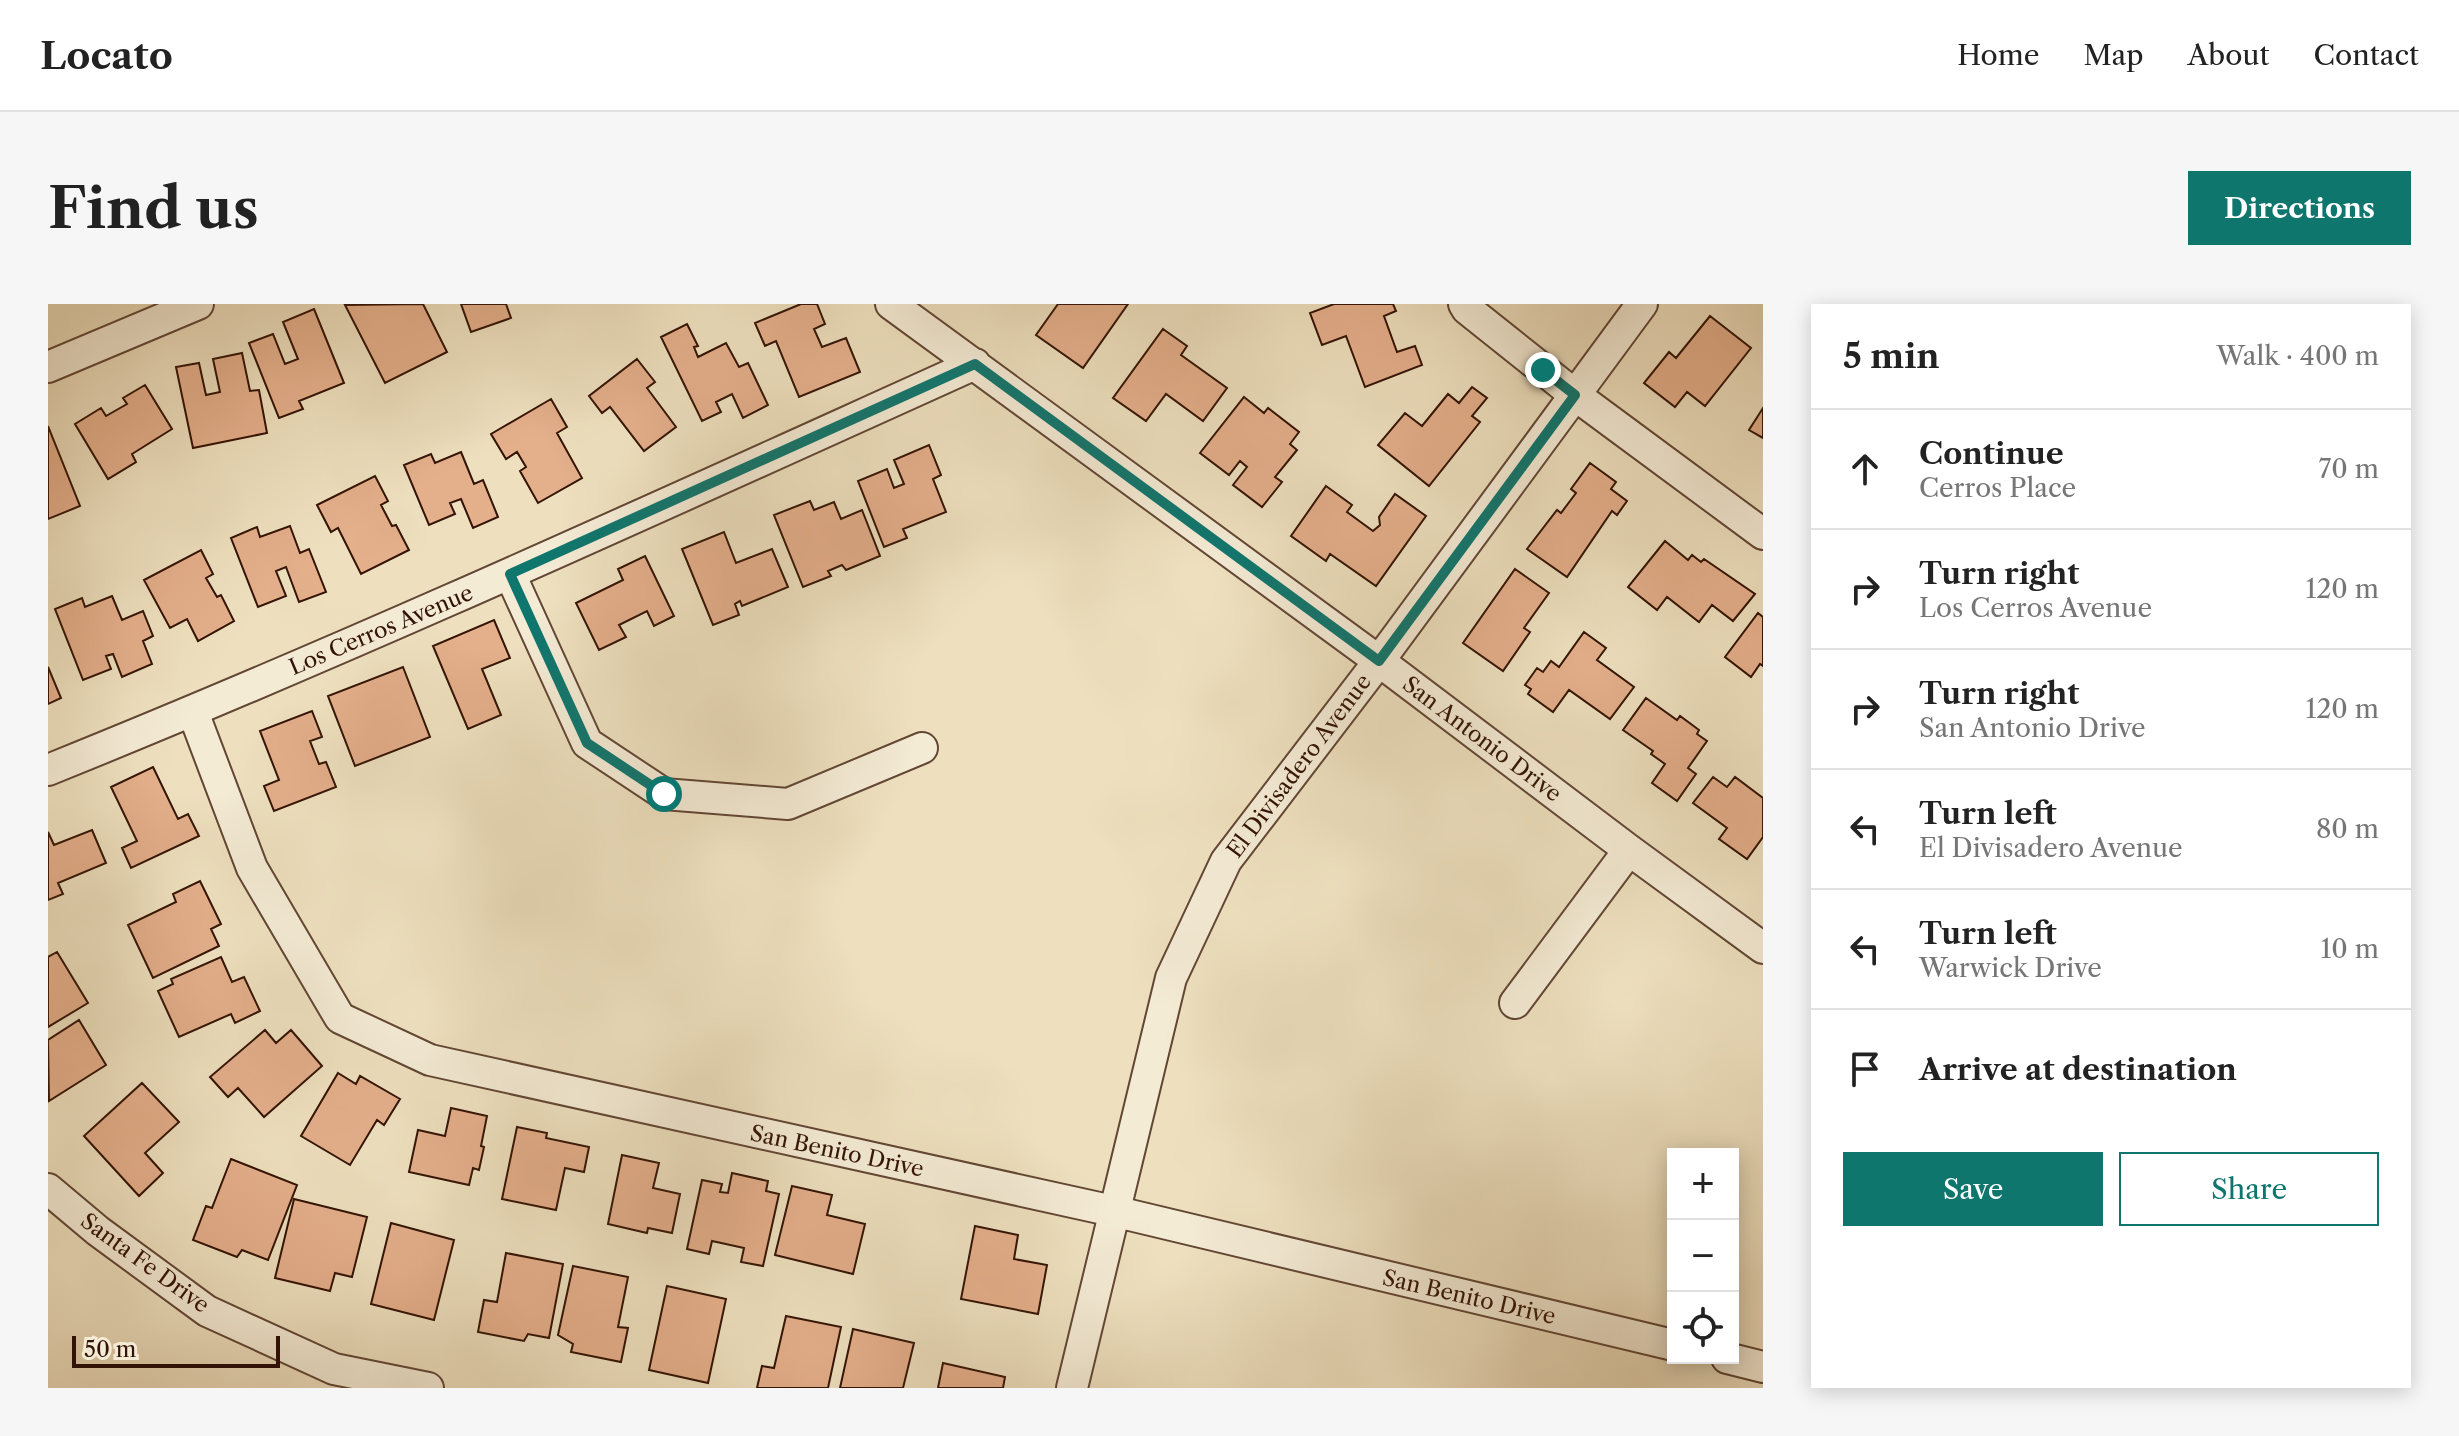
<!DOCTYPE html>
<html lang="en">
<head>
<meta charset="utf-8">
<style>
	:root { --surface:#fff; --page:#f6f6f6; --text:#222; --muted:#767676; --line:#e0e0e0; --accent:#0f766e }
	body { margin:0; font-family:"Libre Caslon Text",serif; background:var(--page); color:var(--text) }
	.controls { position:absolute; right:24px; bottom:24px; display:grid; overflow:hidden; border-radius:0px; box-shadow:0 4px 20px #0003 }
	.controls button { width:72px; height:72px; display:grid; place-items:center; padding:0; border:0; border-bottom:2px solid var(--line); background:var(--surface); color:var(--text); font:40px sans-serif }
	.scale { position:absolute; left:24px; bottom:20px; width:208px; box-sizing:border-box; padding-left:8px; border:4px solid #331305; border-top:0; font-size:22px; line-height:28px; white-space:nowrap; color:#331305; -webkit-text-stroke:6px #f4ebd5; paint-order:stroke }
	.stop { position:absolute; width:24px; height:24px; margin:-18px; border:6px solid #0f766e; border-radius:50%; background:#fff }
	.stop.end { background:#0f766e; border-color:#fff; box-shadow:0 2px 8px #0008 }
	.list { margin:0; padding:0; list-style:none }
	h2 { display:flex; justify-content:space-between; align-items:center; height:104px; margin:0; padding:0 32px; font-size:34px }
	h2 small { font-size:26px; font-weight:400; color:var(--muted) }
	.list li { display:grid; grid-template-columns:52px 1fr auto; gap:24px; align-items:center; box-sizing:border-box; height:120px; padding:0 32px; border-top:2px solid var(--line) }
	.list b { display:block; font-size:30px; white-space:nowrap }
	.list p { margin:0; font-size:26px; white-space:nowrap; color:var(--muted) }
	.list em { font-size:26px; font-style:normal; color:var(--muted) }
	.actions { display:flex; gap:16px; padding:24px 32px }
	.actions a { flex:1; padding:18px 0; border:2px solid var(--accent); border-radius:0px; text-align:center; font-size:28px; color:var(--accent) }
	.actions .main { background:var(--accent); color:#fff }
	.icon { flex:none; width:44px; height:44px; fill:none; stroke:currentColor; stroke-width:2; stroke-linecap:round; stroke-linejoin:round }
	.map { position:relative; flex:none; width:1715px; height:1084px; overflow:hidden; border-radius:0px }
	header { display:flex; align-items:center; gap:48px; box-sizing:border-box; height:112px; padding:0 40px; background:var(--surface); border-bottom:2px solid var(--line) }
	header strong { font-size:38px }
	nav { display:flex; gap:44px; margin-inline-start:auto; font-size:28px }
	.intro { display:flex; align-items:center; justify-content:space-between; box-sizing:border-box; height:192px; padding:0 48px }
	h1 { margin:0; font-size:56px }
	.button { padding:20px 36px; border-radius:0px; background:var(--accent); color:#fff; font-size:28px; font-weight:700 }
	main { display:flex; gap:48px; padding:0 48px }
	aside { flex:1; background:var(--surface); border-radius:0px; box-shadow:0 4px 20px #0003 }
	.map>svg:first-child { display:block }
	.building { fill:#e4af8b; stroke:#331305; stroke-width:2 }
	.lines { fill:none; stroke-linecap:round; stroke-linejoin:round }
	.minor-casing { stroke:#624634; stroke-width:34 }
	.minor { stroke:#f4ebd5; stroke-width:30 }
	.route { stroke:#0f766e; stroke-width:10 }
	.labels { text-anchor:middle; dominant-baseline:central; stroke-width:6; stroke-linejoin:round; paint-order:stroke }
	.street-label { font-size:22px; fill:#331305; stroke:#f4ebd5 }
</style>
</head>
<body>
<header>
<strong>Locato</strong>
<nav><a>Home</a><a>Map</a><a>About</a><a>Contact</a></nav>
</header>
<div class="intro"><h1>Find us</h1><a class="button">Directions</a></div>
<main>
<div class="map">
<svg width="1715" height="1084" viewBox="0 0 1715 1084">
	<rect width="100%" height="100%" fill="#eee0bf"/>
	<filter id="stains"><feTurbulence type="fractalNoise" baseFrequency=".0025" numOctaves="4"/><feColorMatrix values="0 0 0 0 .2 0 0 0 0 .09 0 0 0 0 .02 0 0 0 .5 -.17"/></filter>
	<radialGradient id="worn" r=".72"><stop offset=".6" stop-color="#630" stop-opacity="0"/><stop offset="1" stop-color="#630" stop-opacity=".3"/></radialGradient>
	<path class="building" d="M375,0L399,48L337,79L297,1Z
		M413,0H458L463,14L423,28Z
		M753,0H769L777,20L766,25L774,43L798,34L812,68L751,93L728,37L717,42L707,19Z
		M1010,0H1080L1035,64L988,31Z
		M1286,0H1345L1348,7L1336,12L1349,48L1367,42L1374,61L1317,83L1298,32L1274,41L1262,9Z
		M266,5L296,79L251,97L255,105L231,114L201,39L225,30L237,60L250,55L235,18Z
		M1662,12L1703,44L1657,102L1639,88L1627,103L1596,79L1621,48L1628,54Z
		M639,20L650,42L646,43L650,53L678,39L691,63L700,59L720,101L695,114L684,90L668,98L673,108L654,117L613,33Z
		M1115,25L1139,42L1133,51L1179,84L1155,117L1118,90L1098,117L1065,94Z
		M194,49L202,87L211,86L219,129L145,144L128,63L151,59L158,91L172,88L165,55Z
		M589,55L607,78L599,84L628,123L596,147L562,103L554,109L541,92Z
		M97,81L124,125L84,150L88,158L60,175L27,120L53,104L58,112L79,100L75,94Z
		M1424,83L1439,94L1424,112L1432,118L1381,182L1330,141L1357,109L1374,122L1400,90L1411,99Z
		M1196,93L1216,109L1220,104L1251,128L1242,140L1249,146L1227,173L1234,178L1214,203L1185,181L1199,163L1192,157L1181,171L1152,149Z
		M503,95L519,123L509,129L534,174L490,199L472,167L478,163L469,148L458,155L443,130Z
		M1715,104V134L1701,126Z
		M0,122L32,202L0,215Z
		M881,141L893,171L885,175L898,208L855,225L859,234L836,243L810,177L839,165L846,184L856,180L846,156Z
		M413,148L426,180L435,176L450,213L425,224L413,195L402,199L407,210L381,221L356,161L383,150L387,159Z
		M1542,159L1568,178L1563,185L1579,197L1569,211L1564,207L1519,273L1479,245L1509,206L1513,209L1528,189L1523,185Z
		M327,172L340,197L333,201L344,222L348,221L361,246L313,270L290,224L283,228L269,201Z
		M1278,182L1304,201L1299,208L1325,227L1332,221L1331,213L1347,190L1378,212L1328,282L1282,250L1278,257L1243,232Z
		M762,197L766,206L786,198L793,215L814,206L832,252L798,266L794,261L780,267L783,272L755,283L726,211Z
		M242,222L252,249L261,245L278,288L251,298L238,263L228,267L238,292L210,303L183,234L209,223L212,233Z
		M676,228L688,259L724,245L740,283L694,302L692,297L687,300L691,311L665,321L634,245Z
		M1617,237L1640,256L1644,251L1653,258L1656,255L1707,290L1685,317L1664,301L1651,318L1619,293L1609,306L1580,283Z
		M153,246L165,270L158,274L169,293L173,291L186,317L150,337L139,315L122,324L96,276Z
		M597,252L626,312L606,322L599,307L571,321L578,333L551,346L528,299L575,276L570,265Z
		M1467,265L1501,289L1476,324L1482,328L1455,367L1415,339Z
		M64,292L74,316L95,307L105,332L95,337L104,360L74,373L65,350L58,352L63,365L35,376L7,305L34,294L37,303Z
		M1710,309L1715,313V362L1712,360L1703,373L1677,353Z
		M446,316L462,354L434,365L453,411L420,425L385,342Z
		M1536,328L1558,344L1549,356L1586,383L1562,415L1521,386L1505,408L1480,390L1483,385L1477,381L1489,364L1495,368L1503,357L1511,363Z
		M0,363L13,394L0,400Z
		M355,363L382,433L307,462L280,392Z
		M1598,394L1629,416L1632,412L1651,426L1649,430L1659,437L1640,464L1648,470L1629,497L1604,479L1617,460L1603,450L1605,447L1575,426Z
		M264,407L274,433L262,437L271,460L278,458L288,483L226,507L216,482L231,476L212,427Z
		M105,463L130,515L140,510L151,532L83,564L74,544L89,537L63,483Z
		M1665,473L1679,483L1687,473L1715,494V533L1699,555L1671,535L1679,524L1645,499Z
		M44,526L58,559L10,579L15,590L0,596V528L6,541Z
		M152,577L173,620L163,625L171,642L105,674L80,621L128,598L125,590Z
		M9,648L40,699L0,723V653Z
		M173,653L184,678L196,673L212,707L187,719L183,710L131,733L110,687L125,680L123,675Z
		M31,716L58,761L1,797L0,736Z
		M217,726L228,739L243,726L274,762L216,813L190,784L180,793L162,773Z
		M290,769L308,780L312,772L352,795L336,821L329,816L302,861L253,832Z
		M94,779L131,818L97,849L115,869L91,892L36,832Z
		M403,804L439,812L433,842L436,843L431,866L425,864L421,881L361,868L370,826L397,832Z
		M469,823L499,829L498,834L541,843L536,868L517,864L508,906L454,895Z
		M574,851L611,859L605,884L632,890L624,929L600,924L599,929L560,920Z
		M183,855L249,881L220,956L194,946L189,953L145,936L158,902L164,904Z
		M684,869L720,877L718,887L731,890L715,962L693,958L696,944L664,937L661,950L639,945L654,876L674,880L672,888L680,889Z
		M744,882L784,891L779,911L817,920L805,970L727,951Z
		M246,895L319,913L304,973L287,969L282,987L227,974Z
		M343,919L406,936L386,1016L323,1000Z
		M927,922L970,931L966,955L999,961L990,1010L913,995Z
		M458,949L515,960L501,1034L480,1030L476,1037L430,1028L436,996L449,998Z
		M525,962L580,973L570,1023L580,1024L573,1058L523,1048L525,1040L510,1031Z
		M619,982L678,995L660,1079L601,1066Z
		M738,1012L793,1023L780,1084H709L714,1062L726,1064Z
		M805,1025L866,1039L855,1084H792Z
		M895,1059L957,1073L955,1084H890Z"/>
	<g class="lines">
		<defs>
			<path id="minor" d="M843,0L1331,357L1581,546L1715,644
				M1416,0L1419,5L1527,91L1715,230
				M0,63L150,0
				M462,270L539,439L616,490L740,500L874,444
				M145,408L204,564L292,714L382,756L1065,907L1625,1041
				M0,466C313,340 619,199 927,60
				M1467,699L1581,546
				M0,885L50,927L159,1007L286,1065L380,1084
				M1679,1054L1715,1063
				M1024,1084L1123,674L1178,557L1331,357L1594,0"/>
		</defs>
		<use href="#minor" class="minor-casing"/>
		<use href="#minor" class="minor"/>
	</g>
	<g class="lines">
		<path class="route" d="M616,490L539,439L462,270L927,60L1331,357L1527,91L1495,66"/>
	</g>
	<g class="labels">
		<g class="street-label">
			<text transform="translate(333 326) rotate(-23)">Los Cerros Avenue</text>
			<text transform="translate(1434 435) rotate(37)">San Antonio Drive</text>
			<text transform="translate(1251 462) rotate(-53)">El Divisadero Avenue</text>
			<text transform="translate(789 847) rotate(12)">San Benito Drive</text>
			<text transform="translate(97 959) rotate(36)">Santa Fe Drive</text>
			<text transform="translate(1421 993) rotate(13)">San Benito Drive</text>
		</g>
	</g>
	<rect width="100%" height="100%" filter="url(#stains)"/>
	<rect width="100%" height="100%" fill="url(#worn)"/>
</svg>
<div class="controls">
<button>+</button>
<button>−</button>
<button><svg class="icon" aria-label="locate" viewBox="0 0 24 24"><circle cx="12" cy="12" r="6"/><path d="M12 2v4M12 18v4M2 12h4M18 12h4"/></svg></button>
</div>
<div class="scale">50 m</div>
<div class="stop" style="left:616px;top:490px"></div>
<div class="stop end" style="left:1495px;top:66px"></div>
</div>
<aside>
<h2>5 min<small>Walk · 400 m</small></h2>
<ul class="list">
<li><svg class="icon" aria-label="ahead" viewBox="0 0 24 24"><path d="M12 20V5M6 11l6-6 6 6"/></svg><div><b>Continue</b><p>Cerros Place</p></div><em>70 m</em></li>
<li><svg class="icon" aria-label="right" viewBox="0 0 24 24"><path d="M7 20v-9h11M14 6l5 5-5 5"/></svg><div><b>Turn right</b><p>Los Cerros Avenue</p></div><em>120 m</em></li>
<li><svg class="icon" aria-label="right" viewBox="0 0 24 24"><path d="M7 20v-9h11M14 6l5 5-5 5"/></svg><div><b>Turn right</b><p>San Antonio Drive</p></div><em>120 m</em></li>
<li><svg class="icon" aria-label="left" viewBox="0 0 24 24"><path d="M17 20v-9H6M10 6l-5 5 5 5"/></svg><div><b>Turn left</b><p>El Divisadero Avenue</p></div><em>80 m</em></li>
<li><svg class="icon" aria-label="left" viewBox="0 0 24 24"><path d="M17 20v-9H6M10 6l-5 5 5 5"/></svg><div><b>Turn left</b><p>Warwick Drive</p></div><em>10 m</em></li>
<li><svg class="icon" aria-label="arrive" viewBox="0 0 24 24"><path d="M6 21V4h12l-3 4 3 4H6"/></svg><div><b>Arrive at destination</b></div></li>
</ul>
<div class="actions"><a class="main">Save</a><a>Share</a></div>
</aside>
</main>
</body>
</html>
